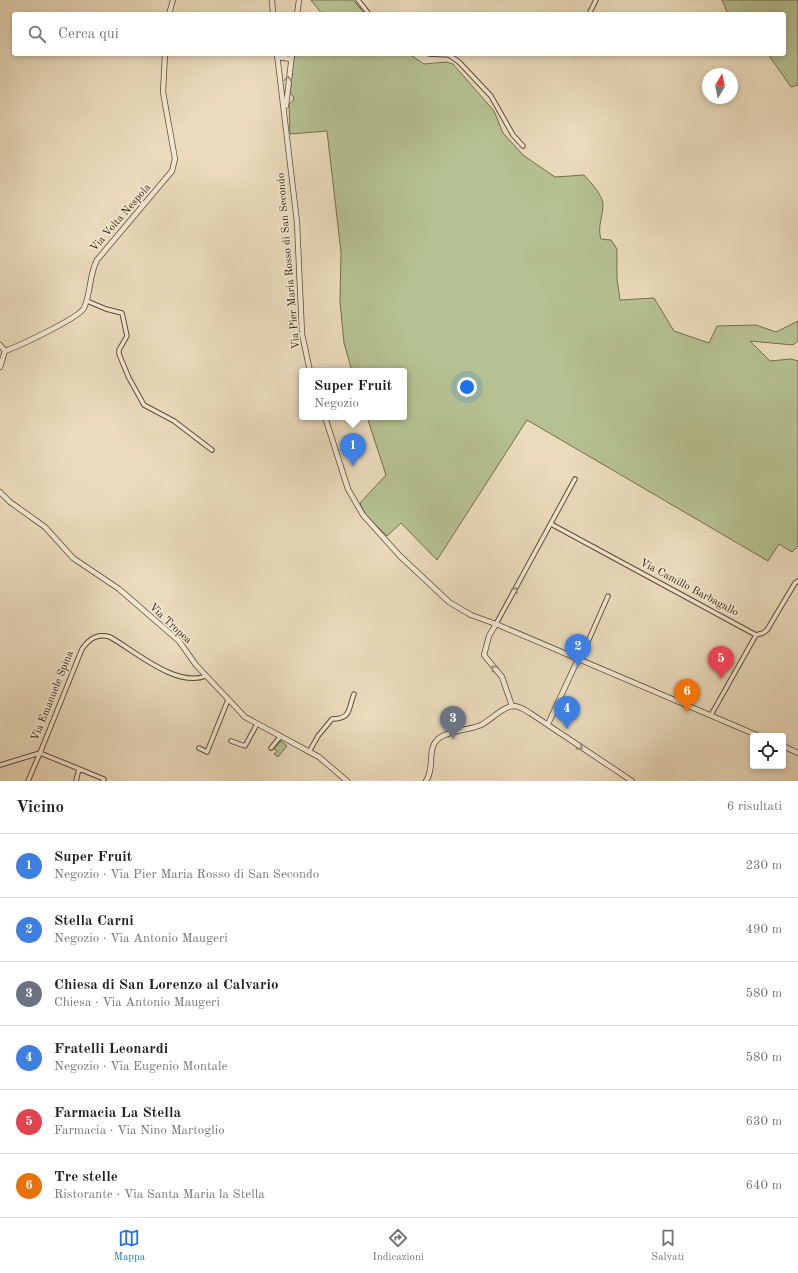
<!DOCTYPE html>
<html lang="it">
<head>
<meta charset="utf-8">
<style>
	:root { --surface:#fff; --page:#f6f6f6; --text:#202124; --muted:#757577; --line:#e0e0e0; --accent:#1a73e8 }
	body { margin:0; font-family:"Old Standard TT",serif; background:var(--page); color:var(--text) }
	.controls { position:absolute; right:12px; bottom:12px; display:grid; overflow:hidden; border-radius:4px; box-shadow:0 2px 6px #0003 }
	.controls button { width:36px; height:36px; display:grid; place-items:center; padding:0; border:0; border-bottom:1px solid var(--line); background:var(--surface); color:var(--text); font:20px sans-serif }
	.compass { position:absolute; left:702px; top:68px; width:36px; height:36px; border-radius:50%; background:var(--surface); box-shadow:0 2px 6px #0003; rotate:10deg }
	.you { position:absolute; left:467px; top:387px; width:14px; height:14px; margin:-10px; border:3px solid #fff; border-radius:50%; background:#1a73e8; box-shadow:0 0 0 6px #1a73e833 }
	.badge { display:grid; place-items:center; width:26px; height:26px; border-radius:50%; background:var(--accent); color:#fff; font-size:13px; font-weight:700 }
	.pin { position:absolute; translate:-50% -33px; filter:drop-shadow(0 1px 2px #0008) }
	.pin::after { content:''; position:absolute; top:21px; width:14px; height:12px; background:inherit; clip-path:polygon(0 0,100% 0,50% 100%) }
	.popup { position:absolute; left:299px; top:368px; width:108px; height:52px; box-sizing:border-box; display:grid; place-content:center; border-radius:4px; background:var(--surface); filter:drop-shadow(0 1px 3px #0005); font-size:13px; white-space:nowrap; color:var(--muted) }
	.popup b { font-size:15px; color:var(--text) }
	.popup::after { content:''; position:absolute; left:50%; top:100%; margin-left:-8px; border:8px solid transparent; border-top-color:var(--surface) }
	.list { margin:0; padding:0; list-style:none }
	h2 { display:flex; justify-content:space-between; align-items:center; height:52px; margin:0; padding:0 16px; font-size:17px }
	h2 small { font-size:13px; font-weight:400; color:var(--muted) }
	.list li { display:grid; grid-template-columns:26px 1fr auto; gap:12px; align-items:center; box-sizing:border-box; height:64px; padding:0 16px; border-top:1px solid var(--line) }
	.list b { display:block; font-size:15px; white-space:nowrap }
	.list p { margin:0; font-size:13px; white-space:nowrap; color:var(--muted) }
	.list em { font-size:13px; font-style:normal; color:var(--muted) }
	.icon { flex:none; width:22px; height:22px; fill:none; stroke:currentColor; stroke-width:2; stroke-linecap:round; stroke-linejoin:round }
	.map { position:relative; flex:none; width:798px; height:781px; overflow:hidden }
	.search { position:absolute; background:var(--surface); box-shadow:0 2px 6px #0003; left:12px; right:12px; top:12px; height:44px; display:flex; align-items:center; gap:10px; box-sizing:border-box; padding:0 14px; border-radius:4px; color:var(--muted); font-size:15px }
	.sheet { height:436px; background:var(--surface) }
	nav { display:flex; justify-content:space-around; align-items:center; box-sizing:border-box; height:56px; border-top:1px solid var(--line); background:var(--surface); font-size:11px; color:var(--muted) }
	nav a { display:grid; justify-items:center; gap:2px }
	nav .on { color:var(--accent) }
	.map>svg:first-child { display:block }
	.green { fill:#b5c192; stroke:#746d4c }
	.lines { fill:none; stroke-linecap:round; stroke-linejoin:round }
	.minor-casing { stroke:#604a34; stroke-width:5.5 }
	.tertiary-casing { stroke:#604a34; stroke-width:6 }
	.minor { stroke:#f1e8d3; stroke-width:3.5 }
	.tertiary { stroke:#f1e8d3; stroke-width:4.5 }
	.oneway { stroke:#9b8b77 }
	.labels { text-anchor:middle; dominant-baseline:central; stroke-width:3.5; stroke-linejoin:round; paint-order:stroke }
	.street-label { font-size:11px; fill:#321906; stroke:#f1e8d3 }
</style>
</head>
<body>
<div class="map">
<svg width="798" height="781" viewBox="0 0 798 781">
	<rect width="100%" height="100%" fill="#eadbbc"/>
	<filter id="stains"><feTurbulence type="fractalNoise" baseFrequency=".005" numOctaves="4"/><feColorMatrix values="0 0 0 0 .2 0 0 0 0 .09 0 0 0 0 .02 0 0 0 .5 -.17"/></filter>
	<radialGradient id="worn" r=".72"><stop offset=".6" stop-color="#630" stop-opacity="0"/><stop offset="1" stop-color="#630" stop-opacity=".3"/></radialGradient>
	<path class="green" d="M311,0H353L365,14H322Z
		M722,0H798V85L791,87L768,54H784V14H728Z
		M294,54H409L424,64L446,62L453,64L494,111L503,133L523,155L555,177L584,175C591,183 602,194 603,204C603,217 597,227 601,239L611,240L617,249V279L620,300L654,298L674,331L709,343L717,326L756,325L776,332L798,321V341L793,345L750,341L770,361L791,359L798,361V546L792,552L779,544L768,561L527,420L437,560L401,523L387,536L365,514L360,503L386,475L367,417H404V371H352L344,343L340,302L341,252L327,131L290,134L289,104L293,101L294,97L290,93Z
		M281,741L287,746L278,757L274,754L277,751L274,749Z"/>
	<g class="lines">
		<defs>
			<path id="minor" d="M358,0L369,14
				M589,14L596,0
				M429,54L449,55L459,62L491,96L513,135L523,146
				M87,301L106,309L122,313L127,336L119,350V354L129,378L144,405L174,421L212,450
				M551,524L756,635L763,633L767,630L795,583L798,581
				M496,624L575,479
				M580,660L608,596
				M711,715L756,635
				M231,741L245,746L257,724
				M199,748L207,752L228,700
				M271,748L280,737
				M309,752L318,736L332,719C352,719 348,708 354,694
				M0,765L40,753L82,649C89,639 97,633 110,637C135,651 176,688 206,676
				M28,781L40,753L104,779L103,781
				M76,781L79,769"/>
			<path id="tertiary" d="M272,0L273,14
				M169,14L173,0
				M297,14L299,0
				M277,54L297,222L302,334L310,371
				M277,57L291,59
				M286,106L292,54
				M0,345L5,351L0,367
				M5,351C19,346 79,318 84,308C91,293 89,275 97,260L172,171L175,159L163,92L165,54
				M325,417L348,489L363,515L400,556L449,602L471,615L496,624L759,736
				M0,492L10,502L45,527L73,558L119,589L179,641L196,665L245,717L319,757L347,781
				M496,624L489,636L484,655L502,677L512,706
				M548,724L578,659
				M783,746L798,753
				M426,781C435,768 427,750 437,740C444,731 470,730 481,725C491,720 502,707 513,706C520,706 525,710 530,713L632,781"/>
		</defs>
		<use href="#minor" class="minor-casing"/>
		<use href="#tertiary" class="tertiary-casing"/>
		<use href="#minor" class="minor"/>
		<use href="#tertiary" class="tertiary"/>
	</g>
	<defs><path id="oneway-chevron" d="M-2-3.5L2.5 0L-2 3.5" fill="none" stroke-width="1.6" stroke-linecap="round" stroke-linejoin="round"/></defs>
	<g class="oneway">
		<use href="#oneway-chevron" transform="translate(288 79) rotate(-82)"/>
		<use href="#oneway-chevron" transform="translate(515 590) rotate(-61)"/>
		<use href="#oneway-chevron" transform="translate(494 668) rotate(-129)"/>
		<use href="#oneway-chevron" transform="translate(580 747) rotate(34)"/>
	</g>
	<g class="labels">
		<g class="street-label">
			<text transform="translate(121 218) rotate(-49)">Via Volta Nespola</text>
			<text transform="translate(289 261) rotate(-95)">Via Pier Maria Rosso di San Secondo</text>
			<text transform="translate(689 588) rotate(28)">Via Camillo Barbagallo</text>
			<text transform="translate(170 624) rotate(43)">Via Tropea</text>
			<text transform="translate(53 696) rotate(-68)">Via Emanuele Spina</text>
		</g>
	</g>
	<rect width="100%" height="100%" filter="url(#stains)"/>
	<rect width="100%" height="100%" fill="url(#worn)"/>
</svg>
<div class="controls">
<button><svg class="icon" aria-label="locate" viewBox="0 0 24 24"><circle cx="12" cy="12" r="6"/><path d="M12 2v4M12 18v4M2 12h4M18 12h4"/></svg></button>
</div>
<svg class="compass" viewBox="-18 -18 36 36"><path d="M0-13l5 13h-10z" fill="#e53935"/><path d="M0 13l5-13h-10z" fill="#757577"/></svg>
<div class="you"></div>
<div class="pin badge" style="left:353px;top:466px;background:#3f7fe0">1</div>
<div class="popup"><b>Super Fruit</b>Negozio</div>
<div class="pin badge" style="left:578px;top:667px;background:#3f7fe0">2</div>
<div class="pin badge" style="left:453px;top:739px;background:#6b7280">3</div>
<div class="pin badge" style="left:567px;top:729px;background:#3f7fe0">4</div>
<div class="pin badge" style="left:721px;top:679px;background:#e0444e">5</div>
<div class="pin badge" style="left:687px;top:712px;background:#e8710a">6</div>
<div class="search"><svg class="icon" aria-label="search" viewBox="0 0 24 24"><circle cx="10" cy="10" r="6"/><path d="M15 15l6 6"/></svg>Cerca qui</div>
</div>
<section class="sheet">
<h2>Vicino<small>6 risultati</small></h2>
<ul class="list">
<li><span class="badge" style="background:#3f7fe0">1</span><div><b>Super Fruit</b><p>Negozio · Via Pier Maria Rosso di San Secondo</p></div><em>230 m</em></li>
<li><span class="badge" style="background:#3f7fe0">2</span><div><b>Stella Carni</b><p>Negozio · Via Antonio Maugeri</p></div><em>490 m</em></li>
<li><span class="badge" style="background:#6b7280">3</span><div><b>Chiesa di San Lorenzo al Calvario</b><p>Chiesa · Via Antonio Maugeri</p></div><em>580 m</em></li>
<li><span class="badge" style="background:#3f7fe0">4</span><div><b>Fratelli Leonardi</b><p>Negozio · Via Eugenio Montale</p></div><em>580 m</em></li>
<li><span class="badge" style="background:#e0444e">5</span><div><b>Farmacia La Stella</b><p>Farmacia · Via Nino Martoglio</p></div><em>630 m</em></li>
<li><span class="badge" style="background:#e8710a">6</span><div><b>Tre stelle</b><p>Ristorante · Via Santa Maria la Stella</p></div><em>640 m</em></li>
</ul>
</section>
<nav>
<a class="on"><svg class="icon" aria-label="map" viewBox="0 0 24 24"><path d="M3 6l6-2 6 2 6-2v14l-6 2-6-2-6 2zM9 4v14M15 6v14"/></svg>Mappa</a>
<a><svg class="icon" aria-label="directions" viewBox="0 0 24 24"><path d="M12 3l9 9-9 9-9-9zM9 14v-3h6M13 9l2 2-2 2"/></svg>Indicazioni</a>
<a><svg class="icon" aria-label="saved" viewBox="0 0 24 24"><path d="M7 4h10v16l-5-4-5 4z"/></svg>Salvati</a>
</nav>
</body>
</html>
